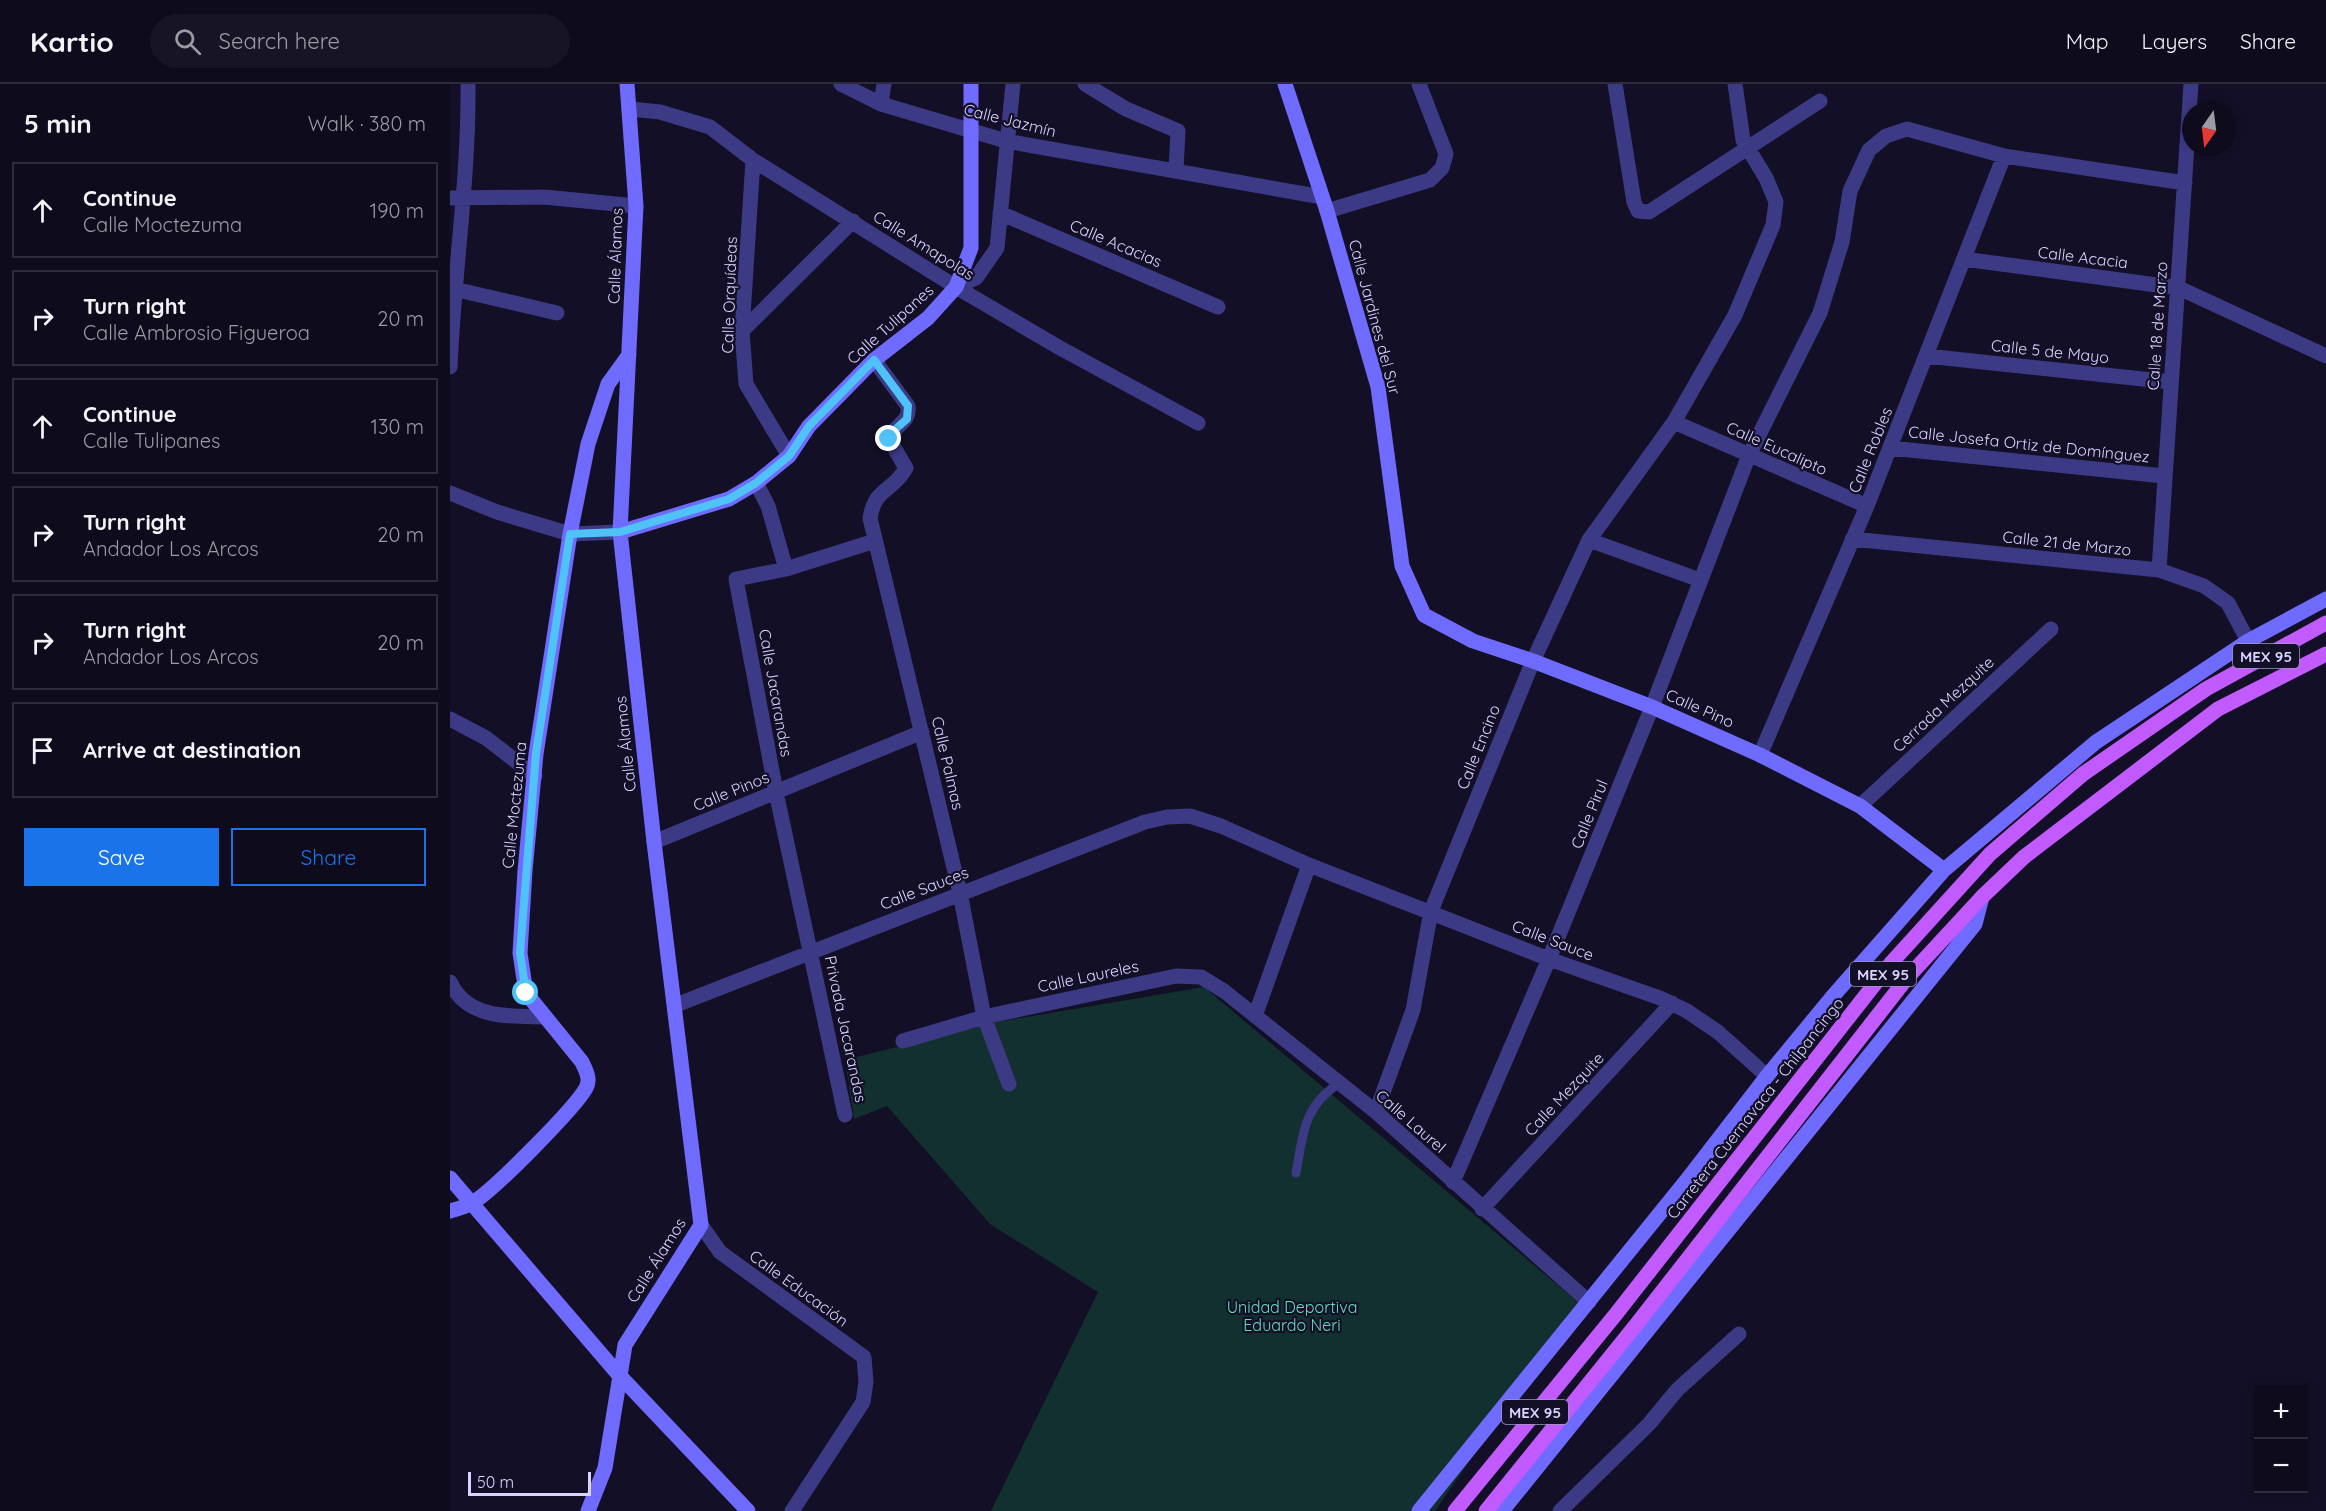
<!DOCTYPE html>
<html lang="en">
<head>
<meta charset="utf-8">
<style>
	:root { --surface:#0e0b1c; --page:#171425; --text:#f1f3f6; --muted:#9b9ba3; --line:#2e2b3b; --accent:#1a73e8 }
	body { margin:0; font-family:Quicksand,sans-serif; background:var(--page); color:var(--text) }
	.controls { position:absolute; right:18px; bottom:18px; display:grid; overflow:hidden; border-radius:0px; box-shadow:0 3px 9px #0003 }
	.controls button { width:54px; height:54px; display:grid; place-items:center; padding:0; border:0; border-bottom:2px solid var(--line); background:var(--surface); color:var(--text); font:30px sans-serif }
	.compass { position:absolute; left:1732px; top:18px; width:54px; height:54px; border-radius:50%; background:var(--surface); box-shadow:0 3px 9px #0003; rotate:194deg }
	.scale { position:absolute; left:18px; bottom:15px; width:123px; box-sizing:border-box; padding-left:6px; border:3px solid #d9d4ff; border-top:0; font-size:16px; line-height:21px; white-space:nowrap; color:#d9d4ff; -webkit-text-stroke:4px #130f26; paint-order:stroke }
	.stop { position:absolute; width:18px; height:18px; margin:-14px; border:4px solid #4fc3f7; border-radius:50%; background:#fff }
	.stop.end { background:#4fc3f7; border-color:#fff; box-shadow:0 2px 6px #0008 }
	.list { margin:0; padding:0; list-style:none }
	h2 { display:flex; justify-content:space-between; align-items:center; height:78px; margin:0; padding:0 24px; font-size:26px }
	h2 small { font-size:20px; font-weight:400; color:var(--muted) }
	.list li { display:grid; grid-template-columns:39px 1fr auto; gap:18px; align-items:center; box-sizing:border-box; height:96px; margin:0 12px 12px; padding:0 12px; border:2px solid var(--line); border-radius:0px }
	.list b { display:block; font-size:22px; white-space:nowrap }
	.list p { margin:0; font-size:20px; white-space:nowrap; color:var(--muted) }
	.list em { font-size:20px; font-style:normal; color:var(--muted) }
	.actions { display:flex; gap:12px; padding:18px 24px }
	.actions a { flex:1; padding:14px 0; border:2px solid var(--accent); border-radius:0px; text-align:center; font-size:21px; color:var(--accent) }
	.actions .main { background:var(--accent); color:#fff }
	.icon { flex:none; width:33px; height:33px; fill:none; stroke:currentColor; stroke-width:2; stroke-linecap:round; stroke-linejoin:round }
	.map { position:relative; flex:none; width:1876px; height:1427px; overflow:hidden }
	header { display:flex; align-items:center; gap:36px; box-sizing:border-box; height:84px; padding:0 30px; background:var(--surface); border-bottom:2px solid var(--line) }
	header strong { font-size:28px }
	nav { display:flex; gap:33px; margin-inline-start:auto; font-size:21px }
	.search { width:420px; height:54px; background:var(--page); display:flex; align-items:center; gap:15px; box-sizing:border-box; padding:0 21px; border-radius:33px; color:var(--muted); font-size:22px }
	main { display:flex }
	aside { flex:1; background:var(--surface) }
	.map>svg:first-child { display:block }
	.green { fill:#12302f }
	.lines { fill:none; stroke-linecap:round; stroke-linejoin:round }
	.lane { stroke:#3d3a85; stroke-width:9 }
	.street { stroke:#3d3a85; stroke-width:15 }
	.secondary { stroke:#6f6bff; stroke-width:15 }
	.primary { stroke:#c25bff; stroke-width:15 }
	.route { stroke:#4fc3f7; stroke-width:8 }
	.labels { text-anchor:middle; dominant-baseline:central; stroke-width:4.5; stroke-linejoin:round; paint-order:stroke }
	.shield { fill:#130f26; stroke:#9e99be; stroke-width:1.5 }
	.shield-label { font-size:15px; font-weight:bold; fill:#d9d4ff }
	.street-label { font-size:16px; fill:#d9d4ff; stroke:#130f26 }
	.park-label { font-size:16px; fill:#5fe0c0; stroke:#130f26 }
</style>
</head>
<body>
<header>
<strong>Kartio</strong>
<div class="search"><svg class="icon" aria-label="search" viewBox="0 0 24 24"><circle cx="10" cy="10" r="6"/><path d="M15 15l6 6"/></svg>Search here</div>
<nav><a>Map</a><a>Layers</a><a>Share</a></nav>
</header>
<main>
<aside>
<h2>5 min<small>Walk · 380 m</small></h2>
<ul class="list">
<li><svg class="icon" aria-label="ahead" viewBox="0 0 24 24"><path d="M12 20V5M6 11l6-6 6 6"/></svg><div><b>Continue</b><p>Calle Moctezuma</p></div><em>190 m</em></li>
<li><svg class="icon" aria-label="right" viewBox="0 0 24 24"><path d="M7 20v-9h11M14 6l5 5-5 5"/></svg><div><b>Turn right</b><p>Calle Ambrosio Figueroa</p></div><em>20 m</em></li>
<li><svg class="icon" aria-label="ahead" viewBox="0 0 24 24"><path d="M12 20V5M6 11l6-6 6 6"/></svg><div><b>Continue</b><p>Calle Tulipanes</p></div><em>130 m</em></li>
<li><svg class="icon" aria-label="right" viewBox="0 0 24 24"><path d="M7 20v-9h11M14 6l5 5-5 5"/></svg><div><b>Turn right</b><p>Andador Los Arcos</p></div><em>20 m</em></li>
<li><svg class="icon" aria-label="right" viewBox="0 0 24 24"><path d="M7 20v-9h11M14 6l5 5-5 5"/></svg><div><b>Turn right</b><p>Andador Los Arcos</p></div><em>20 m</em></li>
<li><svg class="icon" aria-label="arrive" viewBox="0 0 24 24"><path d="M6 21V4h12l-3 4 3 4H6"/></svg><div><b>Arrive at destination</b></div></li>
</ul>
<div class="actions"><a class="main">Save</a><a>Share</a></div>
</aside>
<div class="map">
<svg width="1876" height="1427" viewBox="0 0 1876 1427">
	<rect width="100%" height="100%" fill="#130f26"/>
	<path class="green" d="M754,903L1129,1219L985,1427H541L648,1208L540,1140L437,1022L404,1035L395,976L547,938Z"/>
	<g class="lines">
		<path class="lane" d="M846,1089C853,1051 853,1023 888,1000"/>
		<path class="street" d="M391,0L431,20L556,57L872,113
			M635,0L676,25L728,47L726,86
			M1165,0L1184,118L1188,127L1199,128L1370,17
			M431,20L434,0
			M180,25L210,28L260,43L303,76L506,203L610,264L748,339
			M303,76L292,247L296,300L339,372
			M0,114L94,113L186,122
			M877,127L980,96L992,84L996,70L969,0
			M550,129L768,223
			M1514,175L1729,204L1876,272
			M506,203L526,194L547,164L563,0
			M0,204L107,229
			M292,247L403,137
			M1476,272L1721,298
			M424,276L458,322C461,339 443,341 439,355L456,384C443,408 425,403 420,434L510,809L534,933L559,1000
			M0,283C4,188 19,95 18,0
			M1224,338L1417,422
			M1440,364L1714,392
			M306,399L318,422L336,485
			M0,409L47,428L120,450L170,448
			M1402,455L1709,486L1754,502L1778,519L1798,557
			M1139,456L1250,496
			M1709,486L1741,0
			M0,635L36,654L85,692
			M1310,671L1417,422L1554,72
			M1410,722L1601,545
			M204,758L472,648
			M0,898C17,935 58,932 93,933
			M226,921L695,738L717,733L740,732L771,742L859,781L1099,875L1210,914L1237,927L1268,948L1317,992
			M805,932L859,781
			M453,957L534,933L726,892L751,893L774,907L926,1028L1139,1218
			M926,1028L963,926L981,827L1083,577L1139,456L1224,338L1285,231L1323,141L1326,118L1316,94L1293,56L1285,0
			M395,1031L326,708L286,495L336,485L425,457
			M1003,1098L1099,875L1202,623L1299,371L1370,229L1392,158L1400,107L1419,66L1436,52L1457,45L1554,72L1735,99
			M1032,1125L1222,919
			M251,1141L270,1168L414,1273L416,1298L413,1318L342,1427
			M1110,1427L1199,1340L1227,1306L1289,1250"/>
		<path class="secondary" d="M835,0L877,127L928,303L952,482L974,531L1023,557L1083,577L1202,623L1310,671L1410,722L1494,786
			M170,448L279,415L306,399L339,372L359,342L424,276L478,234L506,203L521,164V0
			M0,1094L169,1291L298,1427
			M0,1127C7,1125 15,1123 22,1119C42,1108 125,1024 136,1004C141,995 136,987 132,978L76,909L70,869L75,787L86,670L120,450L138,360L158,300L179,271
			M138,1427L155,1384L175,1261L251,1141L204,758L170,448L186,122L177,0
			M969,1427L1236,1097L1317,992L1383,912L1494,786L1646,658L1798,557L1876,515
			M1052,1427L1525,840L1532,813"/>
		<path class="primary" d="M1005,1427L1166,1230L1442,878L1540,770L1633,690L1756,605L1876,539
			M1036,1427L1186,1241L1457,894L1532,813L1574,773L1768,625L1876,570"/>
	</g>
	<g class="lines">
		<path class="route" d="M76,909L70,869L86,669L120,450L170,448L279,415L306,399L339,372L359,342L424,276L458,322L457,335L441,349L439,355"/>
	</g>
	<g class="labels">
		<g class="shield">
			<rect x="1783" y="560" width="66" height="24" rx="4.5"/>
			<rect x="1400" y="878" width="66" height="24" rx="4.5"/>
			<rect x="1052" y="1316" width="66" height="24" rx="4.5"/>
		</g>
		<g class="shield-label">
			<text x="1816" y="572">MEX 95</text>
			<text x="1433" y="890">MEX 95</text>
			<text x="1085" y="1328">MEX 95</text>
		</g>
		<g class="street-label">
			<text transform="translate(560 36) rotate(14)">Calle Jazmín</text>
			<text transform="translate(666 159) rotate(23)">Calle Acacias</text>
			<text transform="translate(474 161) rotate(32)">Calle Amapolas</text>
			<text transform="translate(165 172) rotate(-88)">Calle Álamos</text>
			<text transform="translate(1633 173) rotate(7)">Calle Acacia</text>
			<text transform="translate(279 211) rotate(-88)">Calle Orquídeas</text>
			<text transform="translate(925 233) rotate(75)">Calle Jardines del Sur</text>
			<text transform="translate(440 240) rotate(-42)">Calle Tulipanes</text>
			<text transform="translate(1707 242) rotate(-86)">Calle 18 de Marzo</text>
			<text transform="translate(1600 267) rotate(6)">Calle 5 de Mayo</text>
			<text transform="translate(1579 360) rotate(6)">Calle Josefa Ortiz de Domínguez</text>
			<text transform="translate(1327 364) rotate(24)">Calle Eucalipto</text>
			<text transform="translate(1420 366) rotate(-68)">Calle Robles</text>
			<text transform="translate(1617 459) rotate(6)">Calle 21 de Marzo</text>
			<text transform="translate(326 609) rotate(80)">Calle Jacarandas</text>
			<text transform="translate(1493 620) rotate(-43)">Cerrada Mezquite</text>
			<text transform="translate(1250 624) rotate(24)">Calle Pino</text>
			<text transform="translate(175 660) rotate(-96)">Calle Álamos</text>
			<text transform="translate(1028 663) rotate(-68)">Calle Encino</text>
			<text transform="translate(498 679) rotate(77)">Calle Palmas</text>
			<text transform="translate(281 707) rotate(-22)">Calle Pinos</text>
			<text transform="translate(64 721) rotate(-84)">Calle Moctezuma</text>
			<text transform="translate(1139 730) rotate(-68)">Calle Pirul</text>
			<text transform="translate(474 804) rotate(-21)">Calle Sauces</text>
			<text transform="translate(1103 856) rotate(21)">Calle Sauce</text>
			<text transform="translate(638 892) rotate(-12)">Calle Laureles</text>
			<text transform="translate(396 945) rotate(78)">Privada Jacarandas</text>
			<text transform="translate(1114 1010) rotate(-47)">Calle Mezquite</text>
			<text transform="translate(1305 1024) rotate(-52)">Carretera Cuernavaca - Chilpancingo</text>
			<text transform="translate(961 1037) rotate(41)">Calle Laurel</text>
			<text transform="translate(206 1176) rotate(-58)">Calle Álamos</text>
			<text transform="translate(349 1204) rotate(36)">Calle Educación</text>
		</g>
		<g class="park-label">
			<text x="842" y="1223">Unidad Deportiva<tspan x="842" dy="18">Eduardo Neri</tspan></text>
		</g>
	</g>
</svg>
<div class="controls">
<button>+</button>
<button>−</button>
</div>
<svg class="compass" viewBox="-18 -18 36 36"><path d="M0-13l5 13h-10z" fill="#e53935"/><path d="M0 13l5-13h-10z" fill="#9b9ba3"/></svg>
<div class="scale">50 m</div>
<div class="stop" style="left:76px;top:909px"></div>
<div class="stop end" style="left:439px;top:355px"></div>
</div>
</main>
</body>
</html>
